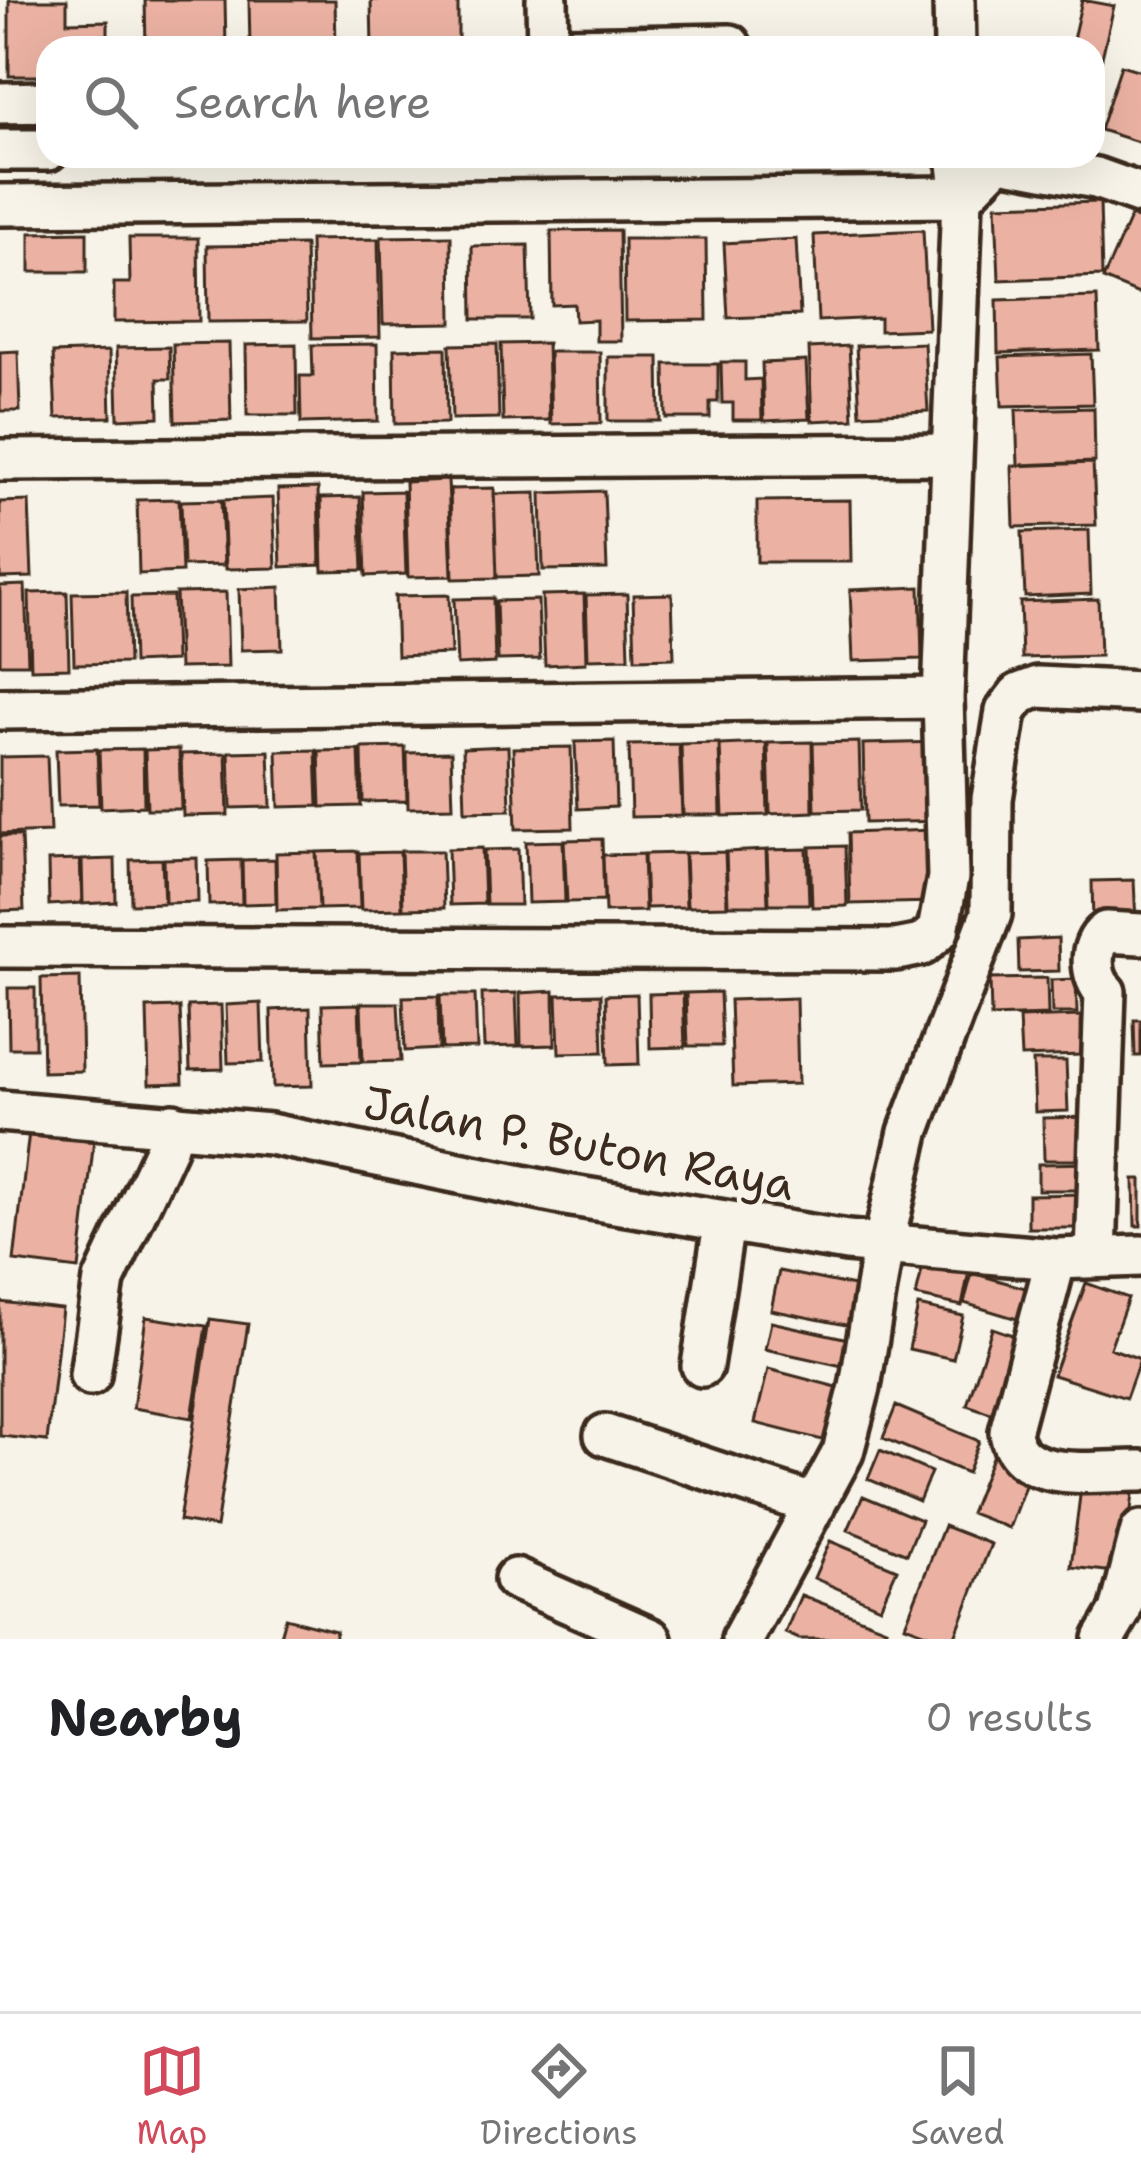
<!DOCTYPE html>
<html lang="en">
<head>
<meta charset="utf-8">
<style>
	:root { --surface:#fff; --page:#f2f2f2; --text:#202124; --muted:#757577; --line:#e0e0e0; --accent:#d1495b }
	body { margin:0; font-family:"Shantell Sans",sans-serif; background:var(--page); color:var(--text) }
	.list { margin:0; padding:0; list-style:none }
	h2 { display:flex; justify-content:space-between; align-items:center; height:156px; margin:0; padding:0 48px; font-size:51px }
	h2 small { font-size:39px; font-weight:400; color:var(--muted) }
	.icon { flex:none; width:66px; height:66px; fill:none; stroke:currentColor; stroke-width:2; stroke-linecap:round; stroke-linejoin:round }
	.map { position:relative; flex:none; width:1141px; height:1639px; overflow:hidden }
	.search { position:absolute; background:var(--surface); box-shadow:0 12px 48px #0002; left:36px; right:36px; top:36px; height:132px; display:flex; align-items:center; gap:30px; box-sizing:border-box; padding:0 42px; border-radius:36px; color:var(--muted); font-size:45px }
	.sheet { height:372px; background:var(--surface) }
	nav { display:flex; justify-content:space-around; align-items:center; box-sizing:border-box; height:168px; border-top:3px solid var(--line); background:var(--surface); font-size:33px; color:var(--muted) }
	nav a { display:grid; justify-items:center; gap:6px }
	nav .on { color:var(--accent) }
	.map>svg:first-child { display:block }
	.building { fill:#ebb2a3; stroke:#3b2a1e; stroke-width:3 }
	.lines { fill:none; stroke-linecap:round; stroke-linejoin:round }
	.minor-casing { stroke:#3b2a1e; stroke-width:48 }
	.minor { stroke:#f7f3e8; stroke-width:39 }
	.labels { text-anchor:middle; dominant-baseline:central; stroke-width:9; stroke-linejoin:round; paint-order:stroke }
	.street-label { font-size:45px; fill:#3b2a1e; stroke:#f7f3e8 }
</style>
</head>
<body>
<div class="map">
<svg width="1141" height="1639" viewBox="0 0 1141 1639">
	<rect width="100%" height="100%" fill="#f7f3e8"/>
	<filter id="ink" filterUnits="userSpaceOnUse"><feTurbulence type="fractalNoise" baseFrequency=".00833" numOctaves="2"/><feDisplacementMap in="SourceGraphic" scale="24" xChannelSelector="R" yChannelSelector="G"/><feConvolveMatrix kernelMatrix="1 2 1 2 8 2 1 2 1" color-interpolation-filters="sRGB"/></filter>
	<g filter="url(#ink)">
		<path class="building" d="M9,0H67V22L108,21V48H48V76H9Z
			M145,0H225L226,48H146Z
			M249,0H335L336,48H250Z
			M371,0H458V48H372Z
			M1082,0L1114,6L1100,66L1093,64V48H1071Z
			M1121,65L1141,71V143L1100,130Z
			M1100,202L1102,276L999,280L996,205Z
			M1131,216L1141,221V295L1103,279Z
			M619,230L621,341H596V320L575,321L574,304L552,305L551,231Z
			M923,230L928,329L880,331V318L818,321L814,235Z
			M87,232V272H30V233Z
			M451,236L452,323L383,324L381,237Z
			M129,238H198L199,321L114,322V283H130Z
			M378,239L380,337L312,338L310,240Z
			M624,239H706L707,320L625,321Z
			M796,239L800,315L728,318L724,243Z
			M305,245L307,321L208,322L207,246Z
			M528,245L530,319H473L472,246Z
			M1097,297L1099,350L998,353L997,300Z
			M229,343L231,420L175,422L173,344Z
			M547,343L549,420L503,421L501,344Z
			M924,343L928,411L860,414L856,346Z
			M296,344L297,415H247L246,345Z
			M377,344L378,421L301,423L300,376H313L312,345Z
			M497,344L499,418L452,419L450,345Z
			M849,346L853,419L812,421L809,348Z
			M169,347L170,379H158L159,417L118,419L116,348Z
			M446,348L447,423L395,424L394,349Z
			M18,351L20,411H0V352Z
			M109,351L111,417L56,418L53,353Z
			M549,352H600L601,423L551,424Z
			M1091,354L1093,404L1002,406L1000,357Z
			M608,357H659L660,421H608Z
			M806,361L809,419L764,421L762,363Z
			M721,362H745V380L761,379L762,420H733V403H722Z
			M665,364H718V402H710V418H666Z
			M1094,408L1095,462L1018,465L1016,410Z
			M1093,463L1096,525L1014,527L1012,466Z
			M448,480L452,576L408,577L405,482Z
			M318,488L320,565L281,567L278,489Z
			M494,488L497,578L453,579L450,489Z
			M403,491L406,574L366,576L363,492Z
			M604,491L607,569L543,570L541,493Z
			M536,493L539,576L497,577L494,494Z
			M360,497L363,570L323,571L321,498Z
			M273,498L276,568L226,569L223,500Z
			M179,499L182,572L139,574L137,500Z
			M221,500L224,565L183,566L181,501Z
			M850,500L851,562H757V501Z
			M29,501L32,577L0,578V502Z
			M1089,530L1091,594L1025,597L1022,532Z
			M25,585L28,664H0V586Z
			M280,587L282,649L241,650L239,589Z
			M920,587L922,659L853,661L850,590Z
			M67,592L69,668L31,669L29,593Z
			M126,592L128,663L74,664L72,593Z
			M226,592L228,667L179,668L176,593Z
			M584,594L586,663L545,665L542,595Z
			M627,594L629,658L588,659L586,595Z
			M672,594L674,658L635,659L633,595Z
			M449,595L451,654L397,656L395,596Z
			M173,596L175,661L133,663L131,597Z
			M493,598L495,663L457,665L454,599Z
			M1098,599L1100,656L1022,658L1020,602Z
			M538,600L540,659L498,660L496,601Z
			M614,741L616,807L578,809L575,742Z
			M812,742L813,812L770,814L768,743Z
			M859,742L861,810L815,811L813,743Z
			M942,742L944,821L865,823L863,744Z
			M719,743L721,815H683L681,744Z
			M766,743L768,815L723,816L720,745Z
			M679,744L682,816L631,817L629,745Z
			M508,746L510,810L465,811L463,748Z
			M405,747L407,801L363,802L362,748Z
			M571,747L573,828L516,829L513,748Z
			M97,749L99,805L58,806L56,750Z
			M143,749L144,806L101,808L99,750Z
			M179,749L181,809H147L145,750Z
			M316,750L318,806L279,807L277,751Z
			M359,750L361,806L321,807L319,751Z
			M269,751L271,807L231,808L229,752Z
			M451,752L453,807L408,808L407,753Z
			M226,753L228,815L183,816L181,754Z
			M47,756L50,832L0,834V757Z
			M933,830L935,902L850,904L848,833Z
			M0,836H21L24,910L0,911Z
			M602,839L604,901L567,902L564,840Z
			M563,841L565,902L528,903L526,842Z
			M845,846L847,906L812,907L810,847Z
			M482,848L484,904L450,905L448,849Z
			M518,849L520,905H486L484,850Z
			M807,849L809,904H769L767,850Z
			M766,850L768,905H728L726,852Z
			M358,851L360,908L319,909L317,852Z
			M401,851H442L444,908L403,909Z
			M316,852L319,909L277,910L276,853Z
			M400,852L402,909L361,910L359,853Z
			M725,852L727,906L687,907L685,853Z
			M684,853L686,907L646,908L644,854Z
			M643,854L645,911L605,912L603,855Z
			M197,858L198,902L165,903L164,859Z
			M115,859L116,902L83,904L82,860Z
			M162,859L164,903L131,904L130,860Z
			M275,859L276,903L243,904L242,860Z
			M80,860L82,903L49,905L48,861Z
			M241,860L242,904L209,905L208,861Z
			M1134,880L1136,922L1093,923L1092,881Z
			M1058,938L1059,971L1019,972L1018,940Z
			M80,977L82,1071L43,1072L41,978Z
			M1047,978L1048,1015L991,1017L990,979Z
			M1076,979L1077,1013H1052L1051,980Z
			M8,988H35V1048H9Z
			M554,991L555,1045L521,1046L520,993Z
			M720,992L722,1046H688L686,993Z
			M516,993L518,1046L484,1047L482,994Z
			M683,993L685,1047L650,1048L649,994Z
			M601,994L603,1052L559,1053L557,995Z
			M637,994L639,1064L608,1065L606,995Z
			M440,995H475L477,1048L442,1049Z
			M438,996L439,1049L405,1051L403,997Z
			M796,998L798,1084L733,1086L730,1000Z
			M261,1003L263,1062L228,1063L226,1005Z
			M361,1003H398L401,1061L363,1062Z
			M359,1004L361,1062L324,1063L322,1005Z
			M221,1005L223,1069L190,1070L188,1006Z
			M180,1007L183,1083L149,1084L147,1008Z
			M310,1008L312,1086L273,1087L271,1010Z
			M1081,1016L1082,1055L1021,1057L1019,1018Z
			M1134,1020H1141V1056H1135Z
			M1033,1061H1066L1068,1111L1035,1112Z
			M1094,1117V1160H1044L1043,1118Z
			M29,1132L94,1140L79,1269L14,1261Z
			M1097,1163V1190H1038V1164Z
			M1134,1179H1141V1226H1135Z
			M1090,1194L1091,1228H1028V1195Z
			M924,1261L969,1271L962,1306L916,1296Z
			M779,1271L859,1287L851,1326L771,1310Z
			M972,1273L1043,1293L1034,1324L964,1303Z
			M1086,1283L1128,1298L1110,1348L1140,1359L1126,1398L1053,1375Z
			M0,1302L62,1309L47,1441L0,1436Z
			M918,1306L963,1316L953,1359L909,1349Z
			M146,1317L206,1326L192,1418L133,1408Z
			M210,1319L248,1324L216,1527L179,1521Z
			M771,1322L862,1342L856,1369L765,1349Z
			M992,1328L1033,1342L1008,1419L967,1405Z
			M768,1369L852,1391L838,1444L755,1423Z
			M896,1406L979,1441L967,1473L883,1438Z
			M880,1450L931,1472L919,1501L868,1479Z
			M994,1452L1032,1467L1009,1528L970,1513Z
			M1081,1488L1133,1494L1123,1573L1071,1567Z
			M863,1496L921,1520L907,1554L848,1530Z
			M944,1526L991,1544L954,1639H942L905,1625Z
			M830,1541L897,1569L880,1607L814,1578Z
			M801,1595L886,1628L882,1639H799L785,1633Z
			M285,1618L336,1631L334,1639H279Z"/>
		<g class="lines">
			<defs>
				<path id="minor" d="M547,0L548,48
					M954,0L955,48
					M567,48L730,45
					M0,103L48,102
					M0,150H48
					M979,156L1096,178L1141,194
					M0,205L962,197L997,161
					M0,460L951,454
					M0,709L943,698
					M0,947L896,950L922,945L938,931L948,877L943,698L962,197L957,156
					M0,1111L270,1134L566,1195L847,1241L1056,1259L1141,1256
					M1096,1256L1105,992C1090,978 1088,945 1106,932L1141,934
					M1056,1259L1010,1432C1017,1486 1099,1470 1141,1471
					M702,1366L724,1224
					M90,1375L104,1280L166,1148L173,1124
					M605,1435L815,1505
					M515,1579L651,1639
					M742,1639L843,1452L860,1387L883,1245L909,1132L991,914L992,799L1006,711L1019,694L1038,687L1141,692
					M1104,1639L1120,1612L1141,1531"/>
			</defs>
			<use href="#minor" class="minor-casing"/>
			<use href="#minor" class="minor"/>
		</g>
	</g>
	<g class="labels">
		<g class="street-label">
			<text transform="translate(579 1143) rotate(11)">Jalan P. Buton Raya</text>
		</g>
	</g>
</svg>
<div class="search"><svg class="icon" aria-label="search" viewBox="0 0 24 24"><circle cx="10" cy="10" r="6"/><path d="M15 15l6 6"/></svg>Search here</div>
</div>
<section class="sheet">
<h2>Nearby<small>0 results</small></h2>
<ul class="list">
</ul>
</section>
<nav>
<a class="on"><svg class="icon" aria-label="map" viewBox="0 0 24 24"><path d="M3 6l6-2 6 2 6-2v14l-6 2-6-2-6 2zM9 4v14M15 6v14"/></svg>Map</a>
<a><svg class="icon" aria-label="directions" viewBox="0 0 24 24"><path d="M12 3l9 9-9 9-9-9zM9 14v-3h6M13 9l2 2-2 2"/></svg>Directions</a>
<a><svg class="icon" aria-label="saved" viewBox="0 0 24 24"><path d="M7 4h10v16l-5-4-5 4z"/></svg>Saved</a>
</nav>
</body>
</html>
